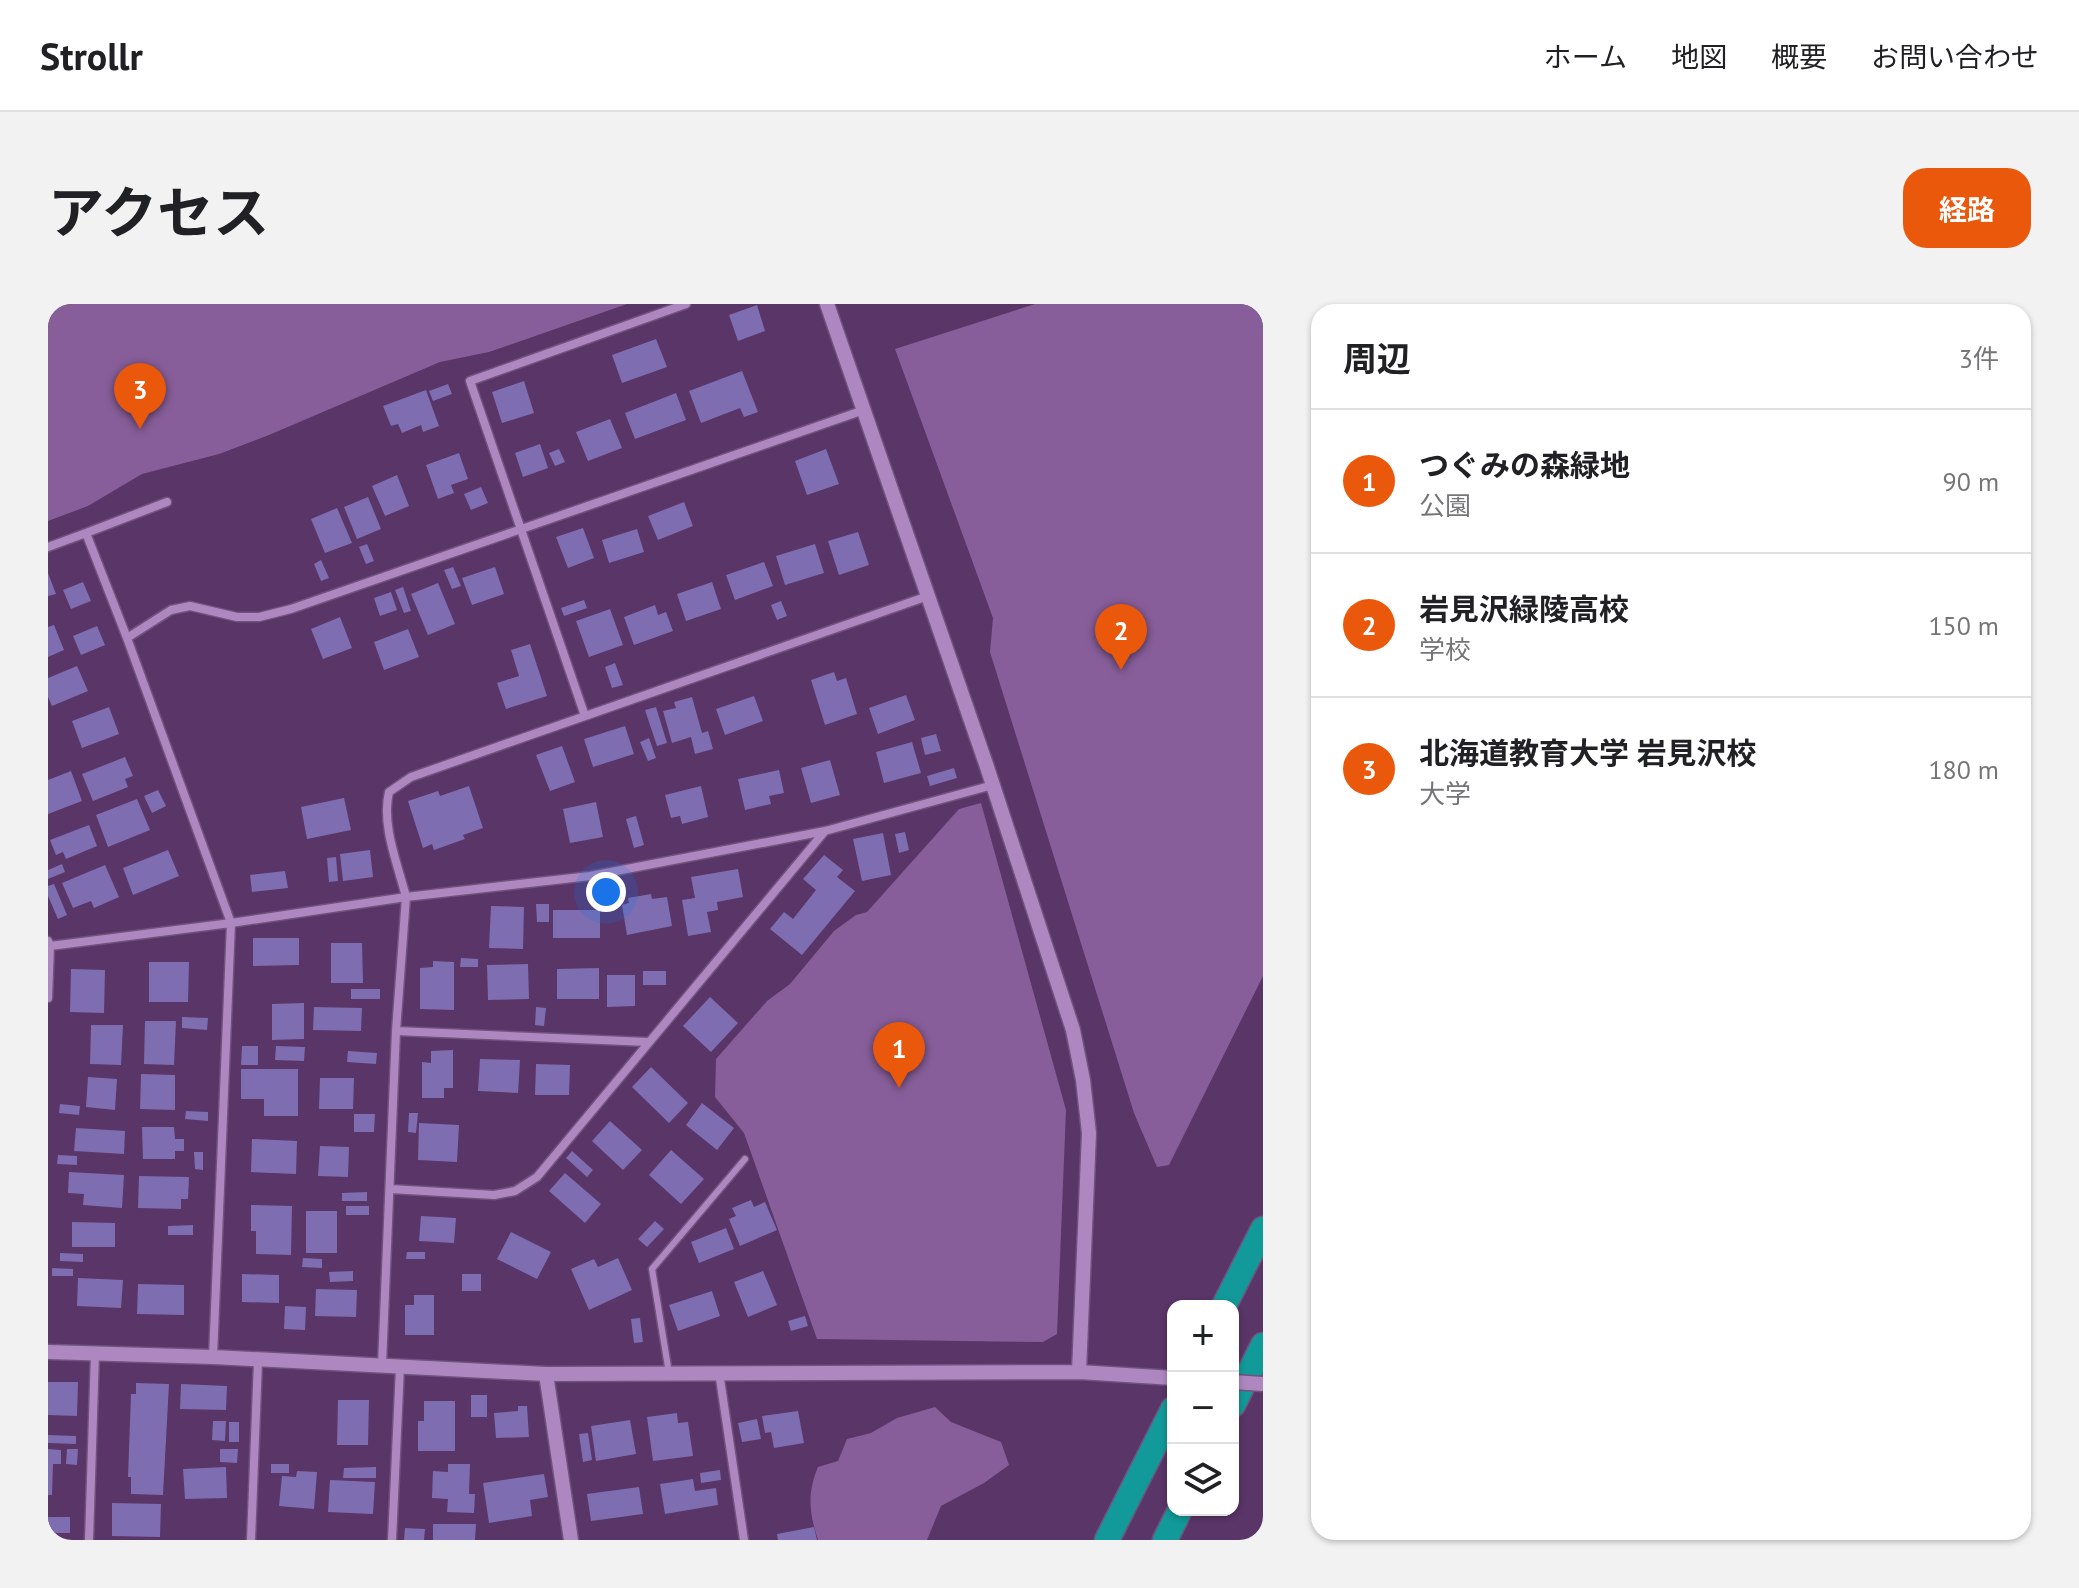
<!DOCTYPE html>
<html lang="ja">
<head>
<meta charset="utf-8">
<style>
	:root { --surface:#fff; --page:#f2f2f2; --text:#202124; --muted:#757577; --line:#e0e0e0; --accent:#ea580c }
	body { margin:0; font-family:"PT Sans","Noto Sans JP",sans-serif; background:var(--page); color:var(--text) }
	.controls { position:absolute; right:24px; bottom:24px; display:grid; overflow:hidden; border-radius:16px; box-shadow:0 2px 6px #0004 }
	.controls button { width:72px; height:72px; display:grid; place-items:center; padding:0; border:0; border-bottom:2px solid var(--line); background:var(--surface); color:var(--text); font:40px sans-serif }
	.you { position:absolute; left:558px; top:588px; width:28px; height:28px; margin:-20px; border:6px solid #fff; border-radius:50%; background:#1a73e8; box-shadow:0 0 0 12px #1a73e833 }
	.badge { display:grid; place-items:center; width:52px; height:52px; border-radius:50%; background:var(--accent); color:#fff; font-size:26px; font-weight:700 }
	.pin { position:absolute; translate:-50% -66px; filter:drop-shadow(0 2px 4px #0008) }
	.pin::after { content:''; position:absolute; top:42px; width:28px; height:24px; background:inherit; clip-path:polygon(0 0,100% 0,50% 100%) }
	.list { margin:0; padding:0; list-style:none }
	h2 { display:flex; justify-content:space-between; align-items:center; height:104px; margin:0; padding:0 32px; font-size:34px }
	h2 small { font-size:26px; font-weight:400; color:var(--muted) }
	.list li { display:grid; grid-template-columns:52px 1fr auto; gap:24px; align-items:center; box-sizing:border-box; height:144px; padding:0 32px; border-top:2px solid var(--line) }
	.list b { display:block; font-size:30px; white-space:nowrap }
	.list p { margin:0; font-size:26px; white-space:nowrap; color:var(--muted) }
	.list em { font-size:26px; font-style:normal; color:var(--muted) }
	.icon { flex:none; width:44px; height:44px; fill:none; stroke:currentColor; stroke-width:2; stroke-linecap:round; stroke-linejoin:round }
	.map { position:relative; flex:none; width:1215px; height:1236px; overflow:hidden; border-radius:24px }
	header { display:flex; align-items:center; gap:48px; box-sizing:border-box; height:112px; padding:0 40px; background:var(--surface); border-bottom:2px solid var(--line) }
	header strong { font-size:38px }
	nav { display:flex; gap:44px; margin-inline-start:auto; font-size:28px }
	.intro { display:flex; align-items:center; justify-content:space-between; box-sizing:border-box; height:192px; padding:0 48px }
	h1 { margin:0; font-size:56px }
	.button { padding:20px 36px; border-radius:24px; background:var(--accent); color:#fff; font-size:28px; font-weight:700 }
	main { display:flex; gap:48px; padding:0 48px }
	aside { flex:1; background:var(--surface); border-radius:24px; box-shadow:0 2px 6px #0004 }
	.map>svg:first-child { display:block }
	.green { fill:#875e99 }
	.building { fill:#7e6db0 }
	.lines { fill:none; stroke-linecap:round; stroke-linejoin:round }
	.service-casing { stroke:#70527d; stroke-width:9 }
	.minor-casing { stroke:#70527d; stroke-width:11 }
	.tertiary-casing { stroke:#70527d; stroke-width:17 }
	.motorway-casing { stroke:#70527d; stroke-width:27 }
	.service { stroke:#ae87c0; stroke-width:6 }
	.minor { stroke:#ae87c0; stroke-width:8 }
	.tertiary { stroke:#ae87c0; stroke-width:14 }
	.motorway { stroke:#129999; stroke-width:24 }
	.tertiary-bridge-casing { stroke:#70527d; stroke-width:17; stroke-linecap:butt }
	.tertiary-bridge { stroke:#ae87c0; stroke-width:14 }
</style>
</head>
<body>
<header>
<strong>Strollr</strong>
<nav><a>ホーム</a><a>地図</a><a>概要</a><a>お問い合わせ</a></nav>
</header>
<div class="intro"><h1>アクセス</h1><a class="button">経路</a></div>
<main>
<div class="map">
<svg width="1215" height="1236" viewBox="0 0 1215 1236">
	<rect width="100%" height="100%" fill="#593568"/>
	<path class="green" d="M0,0H579L441,48L392,58L221,131L171,150L94,170L40,202L0,217Z
		M987,0H1215V672L1121,861L1109,863L1086,809L942,348L945,314L847,45Z
		M933,499L1018,806L1009,1030L995,1038L769,1035L696,829L667,793L668,755L719,697L742,680L786,627L808,611L819,608L911,505Z
		M887,1103L903,1118L953,1138L961,1161L936,1179L893,1202L879,1236H770C761,1209 759,1189 770,1163L790,1157L799,1135L823,1129L849,1114Z"/>
	<path class="building" d="M709,1L717,27L690,37L681,11Z
		M608,35L619,63L574,79L564,51Z
		M694,67L710,108L696,113L692,104L653,119L641,87Z
		M476,77L486,109L454,119L444,88Z
		M400,80L404,90L385,97L381,87Z
		M378,86L391,122L375,128L373,121L354,129L350,120L343,122L335,102Z
		M628,89L638,116L587,135L577,109Z
		M562,115L574,144L540,157L528,128Z
		M492,140L500,164L475,173L467,149Z
		M511,145L517,158L507,162L501,149Z
		M778,145L791,180L759,191L747,157Z
		M411,149L420,175L403,181L406,189L390,195L378,161Z
		M349,171L361,202L337,212L324,182Z
		M433,183L440,199L423,206L416,190Z
		M320,193L333,225L309,235L296,203Z
		M636,198L645,222L610,236L600,212Z
		M289,204L304,239L277,249L263,215Z
		M535,224L546,254L520,264L508,233Z
		M589,225L596,248L561,259L554,236Z
		M810,228L821,261L791,271L780,237Z
		M319,240L326,257L318,260L311,243Z
		M767,240L776,269L737,281L728,252Z
		M273,256L281,274L273,277L266,260Z
		M716,258L725,282L687,296L678,271Z
		M405,263L413,282L404,285L396,266Z
		M447,263L456,290L424,301L414,274Z
		M0,269L8,290L0,292Z
		M35,278L43,297L23,305L15,286Z
		M664,278L673,305L638,317L629,290Z
		M390,279L407,320L380,331L363,290Z
		M355,283L363,307L356,309L347,286Z
		M343,288L349,306L332,312L326,294Z
		M536,296L539,304L516,312L513,304Z
		M733,297L739,312L729,316L723,301Z
		M607,301L610,311L618,308L625,327L586,341L576,313Z
		M562,305L575,341L541,353L528,317Z
		M292,313L304,344L275,355L263,325Z
		M6,321L16,346L0,353V323Z
		M49,322L57,341L33,351L25,332Z
		M360,325L371,353L336,366L326,338Z
		M482,340L499,392L458,405L449,379L471,372L463,346Z
		M567,359L575,381L564,384L557,363Z
		M29,362L40,387L4,402L0,393V374Z
		M786,368L789,377L798,374L809,410L777,421L763,376Z
		M858,391L867,416L830,430L821,404Z
		M706,392L715,417L677,431L668,405Z
		M644,393L654,429L660,427L665,445L647,450L643,433L624,439L615,407L628,404L626,398Z
		M61,403L71,430L34,444L24,417Z
		M608,403L619,439L609,442L597,406Z
		M577,422L586,450L545,463L536,435Z
		M888,430L893,447L877,451L873,434Z
		M601,434L608,454L600,457L592,438Z
		M864,438L873,469L836,479L828,448Z
		M514,442L527,478L502,487L488,451Z
		M77,453L85,472L77,475L80,483L45,497L34,470Z
		M782,456L792,491L763,499L753,464Z
		M906,464L909,474L882,482L879,472Z
		M731,466L736,489L721,492L723,500L697,506L690,475Z
		M23,467L34,497L0,510V476Z
		M421,482L435,524L415,531L417,535L386,546L384,540L375,544L360,497L390,487L392,492Z
		M653,482L660,513L634,520L632,512L623,514L617,491Z
		M110,486L118,502L104,509L96,492Z
		M296,494L303,526L259,535L253,503Z
		M89,495L102,526L60,543L48,511Z
		M548,498L555,533L522,539L515,505Z
		M588,512L596,541L586,544L578,515Z
		M41,521L49,542L18,555L15,548L8,551L2,536Z
		M857,528L861,546L851,549L847,530Z
		M835,529L843,571L814,577L805,535Z
		M120,546L131,572L85,591L75,564Z
		M322,546L325,573L295,577L292,550Z
		M776,551L795,566L789,573L807,587L754,651L722,625L736,608L745,615L768,586L755,575Z
		M288,553L290,577L281,578L279,554Z
		M14,560L17,568L0,575V566Z
		M57,561L71,593L46,604L43,597L25,604L14,579Z
		M690,565L695,593L669,598L670,606L659,608L663,628L640,632L634,596L647,594L643,573Z
		M237,567L240,584L204,588L202,571Z
		M6,580L19,611L10,615L0,592V582Z
		M603,590L604,595L619,593L624,622L579,631L574,601L581,599L580,594Z
		M488,600H501V618H489Z
		M443,602L476,603L475,645L441,644Z
		M505,606H552V634H505Z
		M205,634H251V661L205,662Z
		M283,639H314L315,679H283Z
		M413,654L430,655V663H412Z
		M385,657L406,658V706L372,705V664L385,663Z
		M101,658H141L140,698H101Z
		M480,660L481,695L440,696L439,661Z
		M551,664V695H509V665Z
		M23,665L57,666L56,709L22,708Z
		M595,667H618V681H595Z
		M559,671H587V702L559,703Z
		M303,685H332V695H303Z
		M662,693L690,719L663,748L635,722Z
		M256,699V735L224,736V700Z
		M266,703L314,704L313,727L265,726Z
		M488,703L498,704L496,722L487,721Z
		M134,713L160,714L159,726L134,724Z
		M97,717H128L126,761L96,760Z
		M43,721H75L73,761L42,760Z
		M194,742H210V761H193Z
		M228,742L257,743L256,757L227,756Z
		M405,746V784H396V794H374V758L383,759V747Z
		M300,747L329,749L328,760L299,758Z
		M432,755L472,756L470,789L430,787Z
		M488,760L522,761L521,791H487Z
		M603,763L640,799L621,819L584,783Z
		M193,765H250V812H216V795H193Z
		M93,770L127,771V806L92,805Z
		M40,773L69,775L67,806L38,803Z
		M272,774H306L305,805H271Z
		M654,799L686,824L669,846L638,821Z
		M12,800L32,802L31,811L11,809Z
		M138,807L160,808V817L137,815Z
		M361,809H370L368,829L360,828Z
		M306,810H327L326,828H306Z
		M562,817L594,846L575,866L544,837Z
		M371,819L411,821L409,858L370,856Z
		M94,823H126L127,835H136V847H127V855H95Z
		M28,824L77,827L76,850L26,847Z
		M204,835L249,837L248,870L203,868Z
		M272,842L301,843L300,873L270,872Z
		M623,846L656,875L633,900L601,871Z
		M524,847L545,866L539,873L518,854Z
		M146,848H155V866L147,865Z
		M10,851L29,852V861L9,860Z
		M21,868L76,871L74,904L35,901L36,890L20,889Z
		M517,869L553,900L537,919L501,887Z
		M91,872L141,873L140,895H133V905L90,904Z
		M319,888V897H294V889Z
		M703,896L706,903L717,898L729,926L692,942L681,915L688,912L684,904Z
		M203,901L244,902L243,951L208,950V927H203Z
		M298,902H321V911H298Z
		M258,907H289V949H258Z
		M373,912L408,914L406,939L371,937Z
		M607,917L616,925L599,943L590,935Z
		M24,918L67,919V943H24Z
		M145,921V931H120V922Z
		M678,924L686,945L651,959L643,938Z
		M463,928L503,948L489,975L449,955Z
		M359,948H377V955H358Z
		M12,949L35,950V958L12,957Z
		M255,954L274,955V964L254,963Z
		M570,954L584,986L541,1006L523,965L546,955L550,963Z
		M4,964L25,965V972H4Z
		M305,967V977L282,978L281,968Z
		M715,967L729,1001L700,1013L686,978Z
		M194,970L231,971V999L194,998Z
		M414,970H433V987H414Z
		M30,974L75,976L73,1004L29,1002Z
		M90,980L136,981V1011L89,1010Z
		M268,985L309,986L308,1013L267,1012Z
		M664,987L672,1012L630,1027L621,1001Z
		M366,991H386V1031H357V1001H366Z
		M237,1002L258,1003L257,1026L236,1025Z
		M757,1012L760,1022L743,1027L740,1017Z
		M592,1014L595,1038L586,1039L583,1015Z
		M0,1078H30L29,1112L0,1111Z
		M88,1079L121,1080L115,1191L83,1190V1173H80L83,1090H88Z
		M133,1080L179,1082L178,1106L132,1105Z
		M423,1091H439V1113H423Z
		M290,1096H321L320,1141H289Z
		M376,1097H407V1147H370V1117H376Z
		M470,1102H479L481,1133L448,1134L446,1109L470,1107Z
		M750,1107L756,1139L726,1144L723,1128L717,1129L714,1112Z
		M629,1109L630,1119L640,1118L645,1152L605,1157L599,1113Z
		M709,1115L713,1135L694,1138L690,1119Z
		M582,1116L588,1150L548,1157L543,1122Z
		M165,1117H178L177,1137L164,1136Z
		M181,1118H191V1138H181Z
		M540,1129L544,1156L535,1158L531,1130Z
		M0,1131L28,1132V1140L0,1139Z
		M0,1145L13,1146V1160H5L4,1191H0Z
		M19,1145H30L29,1161L18,1160Z
		M172,1145H190L189,1159L172,1158Z
		M223,1160H241V1169H223Z
		M400,1160H422L421,1190H427L426,1209L399,1208L400,1195L384,1194L385,1167L400,1168Z
		M178,1163L179,1194L137,1195L135,1165Z
		M328,1163V1174H295L296,1164Z
		M672,1166L673,1176L653,1179L652,1169Z
		M249,1167L269,1168L266,1205L231,1202L234,1172L248,1173Z
		M496,1170L500,1193L482,1196L484,1212L441,1219L435,1179Z
		M645,1175L647,1187L668,1184L670,1201L617,1210L612,1180Z
		M282,1176L327,1178L325,1210L280,1208Z
		M591,1183L595,1210L543,1217L539,1190Z
		M64,1199L113,1200L112,1233L64,1232Z
		M0,1213H22V1229H0Z
		M385,1220H428L427,1236H385Z
		M766,1223L769,1236H730L729,1230Z
		M357,1224L377,1225L376,1236H356Z"/>
	<g class="lines">
		<defs>
			<path id="service" d="M621,1069L604,965L697,855"/>
			<path id="minor" d="M119,198L38,229L79,334L123,306L142,302L189,313H211L243,305L816,106
				M0,243L38,229
				M880,292L363,473L341,488C333,521 350,561 358,593L542,572L777,527L945,481
				M537,412L422,77L638,0
				M0,637L2,642L183,619L79,334
				M0,642H2L0,694
				M348,727L600,738
				M342,885L446,891L467,887L489,873L777,527
				M165,1053L183,619L358,593L348,727L334,1061
				M671,1068L696,1236
				M41,1236L47,1050
				M203,1236L210,1057
				M344,1236L352,1063"/>
			<path id="tertiary" d="M779,0L938,460L1025,726L1035,776L1041,829L1031,1068
				M0,1048L165,1053L498,1070L1031,1068L1125,1074
				M498,1070L523,1236"/>
			<path id="motorway" d="M1176,1002L1215,925
				M1185,1101L1215,1041
				M1059,1236L1125,1105
				M1117,1236L1132,1206"/>
		</defs>
		<use href="#service" class="service-casing"/>
		<use href="#minor" class="minor-casing"/>
		<use href="#tertiary" class="tertiary-casing"/>
		<use href="#motorway" class="motorway-casing"/>
		<use href="#service" class="service"/>
		<use href="#minor" class="minor"/>
		<use href="#tertiary" class="tertiary"/>
		<use href="#motorway" class="motorway"/>
		<defs>
			<path id="tertiary-bridge" d="M1185,1078L1215,1080"/>
		</defs>
		<use href="#tertiary-bridge" class="tertiary-bridge-casing"/>
		<use href="#tertiary-bridge" class="tertiary-bridge"/>
	</g>
</svg>
<div class="controls">
<button>+</button>
<button>−</button>
<button><svg class="icon" aria-label="layers" viewBox="0 0 24 24"><path d="M12 4l9 5-9 5-9-5zM3 14l9 5 9-5"/></svg></button>
</div>
<div class="you"></div>
<div class="pin badge" style="left:851px;top:784px">1</div>
<div class="pin badge" style="left:1073px;top:366px">2</div>
<div class="pin badge" style="left:92px;top:125px">3</div>
</div>
<aside>
<h2>周辺<small>3件</small></h2>
<ul class="list">
<li><span class="badge">1</span><div><b>つぐみの森緑地</b><p>公園</p></div><em>90 m</em></li>
<li><span class="badge">2</span><div><b>岩見沢緑陵高校</b><p>学校</p></div><em>150 m</em></li>
<li><span class="badge">3</span><div><b>北海道教育大学 岩見沢校</b><p>大学</p></div><em>180 m</em></li>
</ul>
</aside>
</main>
</body>
</html>
